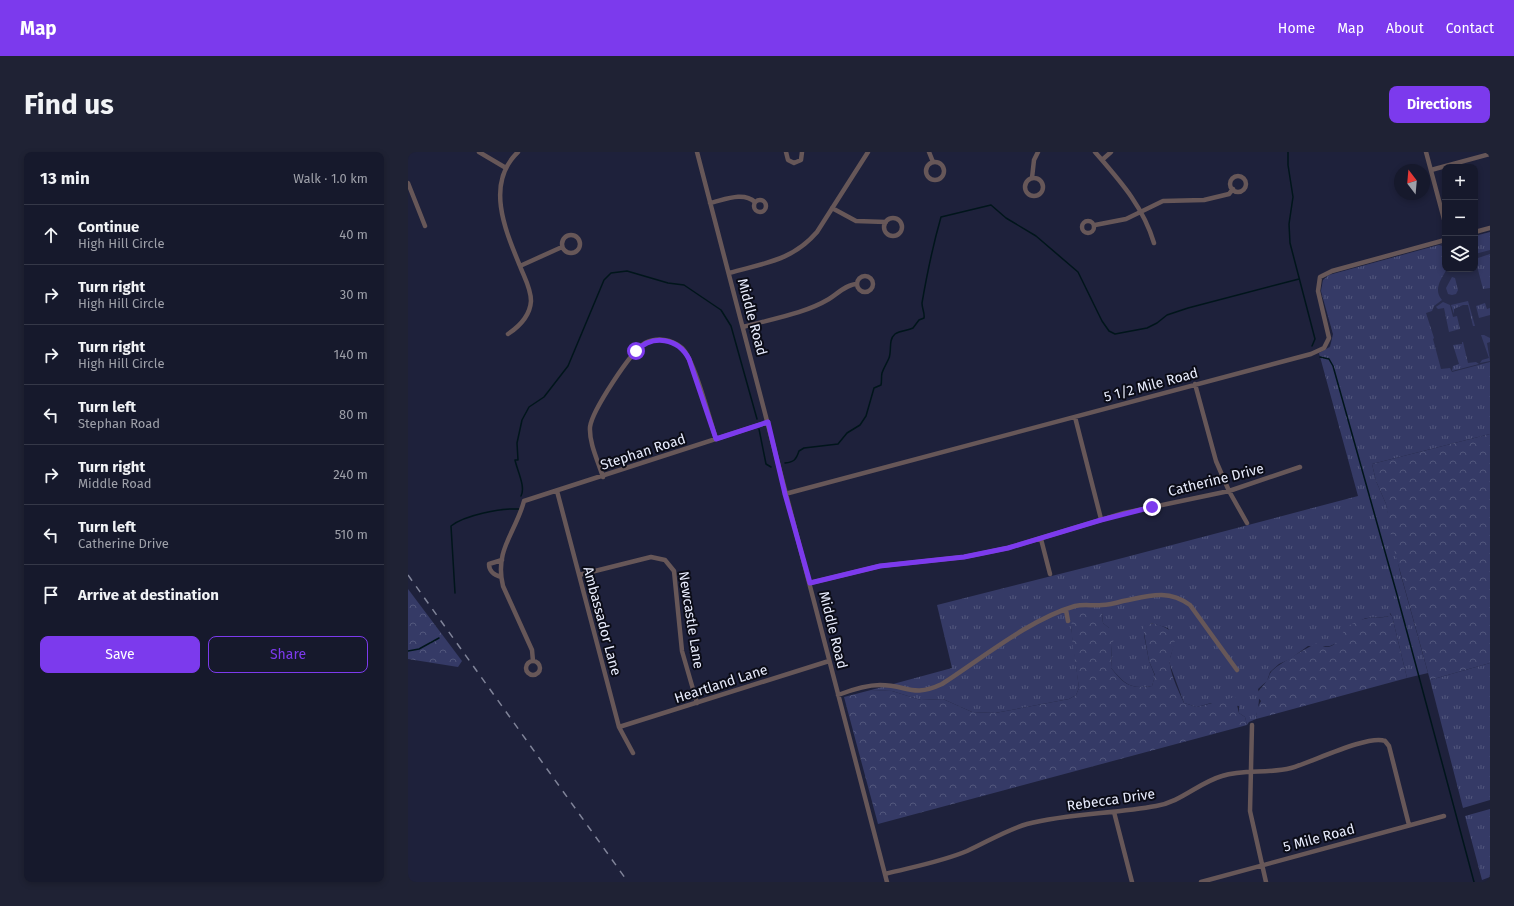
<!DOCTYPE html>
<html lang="en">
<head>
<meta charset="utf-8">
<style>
	:root { --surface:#16192c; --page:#1f2234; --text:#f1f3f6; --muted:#9ea0a9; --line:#353848; --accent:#7c3aed }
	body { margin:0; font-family:"Fira Sans",sans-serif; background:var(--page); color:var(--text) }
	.controls { position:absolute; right:12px; top:12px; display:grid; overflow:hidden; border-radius:8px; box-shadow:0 2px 6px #0003 }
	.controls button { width:36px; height:36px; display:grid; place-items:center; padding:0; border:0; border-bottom:1px solid var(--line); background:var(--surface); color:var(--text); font:20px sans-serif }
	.compass { position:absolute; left:986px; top:12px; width:36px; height:36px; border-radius:50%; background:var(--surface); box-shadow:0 2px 6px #0003; rotate:344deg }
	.stop { position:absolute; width:12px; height:12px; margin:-9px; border:3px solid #7c3aed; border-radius:50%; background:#fff }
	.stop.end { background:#7c3aed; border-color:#fff; box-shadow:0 1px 4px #0008 }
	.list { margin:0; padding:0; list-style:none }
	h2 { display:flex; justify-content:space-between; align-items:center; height:52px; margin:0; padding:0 16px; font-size:17px }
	h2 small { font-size:13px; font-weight:400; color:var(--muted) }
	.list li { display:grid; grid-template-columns:26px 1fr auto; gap:12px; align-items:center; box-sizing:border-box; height:60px; padding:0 16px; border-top:1px solid var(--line) }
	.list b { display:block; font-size:15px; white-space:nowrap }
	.list p { margin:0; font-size:13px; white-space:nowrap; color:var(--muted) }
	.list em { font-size:13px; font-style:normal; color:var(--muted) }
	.actions { display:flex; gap:8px; padding:12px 16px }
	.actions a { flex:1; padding:9px 0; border:1px solid var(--accent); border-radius:8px; text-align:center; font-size:14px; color:var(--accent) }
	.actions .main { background:var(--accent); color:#fff }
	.icon { flex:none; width:22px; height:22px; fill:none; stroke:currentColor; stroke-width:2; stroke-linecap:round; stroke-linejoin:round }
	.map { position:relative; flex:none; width:1082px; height:730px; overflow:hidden; border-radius:8px }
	header { display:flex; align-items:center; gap:24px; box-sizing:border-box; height:56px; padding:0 20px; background:var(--accent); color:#fff }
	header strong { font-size:19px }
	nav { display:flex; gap:22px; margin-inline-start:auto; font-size:14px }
	.intro { display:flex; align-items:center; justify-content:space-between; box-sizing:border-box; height:96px; padding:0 24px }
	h1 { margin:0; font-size:28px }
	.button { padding:10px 18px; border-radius:8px; background:var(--accent); color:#fff; font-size:14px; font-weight:700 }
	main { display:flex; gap:24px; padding:0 24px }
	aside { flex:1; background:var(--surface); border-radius:8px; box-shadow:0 2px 6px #0003 }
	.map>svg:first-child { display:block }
	.built { fill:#272b4b }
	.grass { fill:url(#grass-tufts) }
	.forest { fill:url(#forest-crowns) }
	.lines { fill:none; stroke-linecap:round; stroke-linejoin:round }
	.stream { stroke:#00151b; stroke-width:1.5 }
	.minor { stroke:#675758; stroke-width:4.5 }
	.rail { stroke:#808499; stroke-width:1.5; stroke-dasharray:7 7; stroke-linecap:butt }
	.route { stroke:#7c3aed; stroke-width:5 }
	.labels { text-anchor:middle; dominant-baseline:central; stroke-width:4; stroke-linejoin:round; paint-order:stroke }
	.street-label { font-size:14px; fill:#e9edfe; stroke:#0b0c17 }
</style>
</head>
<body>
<header>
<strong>Map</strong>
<nav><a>Home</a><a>Map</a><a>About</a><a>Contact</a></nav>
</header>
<div class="intro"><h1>Find us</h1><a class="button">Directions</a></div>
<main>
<aside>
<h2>13 min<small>Walk · 1.0 km</small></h2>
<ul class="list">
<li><svg class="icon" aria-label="ahead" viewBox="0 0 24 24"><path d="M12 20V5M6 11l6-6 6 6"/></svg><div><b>Continue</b><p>High Hill Circle</p></div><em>40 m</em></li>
<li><svg class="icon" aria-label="right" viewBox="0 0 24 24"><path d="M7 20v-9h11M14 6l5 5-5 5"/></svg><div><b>Turn right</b><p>High Hill Circle</p></div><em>30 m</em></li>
<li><svg class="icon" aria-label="right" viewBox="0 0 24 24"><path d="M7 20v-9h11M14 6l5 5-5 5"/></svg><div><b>Turn right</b><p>High Hill Circle</p></div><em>140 m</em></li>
<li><svg class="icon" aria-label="left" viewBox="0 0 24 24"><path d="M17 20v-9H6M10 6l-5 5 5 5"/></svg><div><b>Turn left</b><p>Stephan Road</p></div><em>80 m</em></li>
<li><svg class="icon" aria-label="right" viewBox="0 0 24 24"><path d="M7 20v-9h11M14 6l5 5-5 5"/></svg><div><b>Turn right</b><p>Middle Road</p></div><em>240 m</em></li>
<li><svg class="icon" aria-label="left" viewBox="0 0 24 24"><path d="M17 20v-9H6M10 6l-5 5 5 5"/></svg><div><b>Turn left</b><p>Catherine Drive</p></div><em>510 m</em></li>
<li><svg class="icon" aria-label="arrive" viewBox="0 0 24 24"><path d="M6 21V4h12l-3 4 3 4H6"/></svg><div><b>Arrive at destination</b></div></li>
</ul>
<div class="actions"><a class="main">Save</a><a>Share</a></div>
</aside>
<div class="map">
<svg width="1082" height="730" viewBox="0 0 1082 730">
	<defs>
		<pattern id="grass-tufts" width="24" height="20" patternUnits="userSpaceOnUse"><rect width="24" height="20" fill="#353a66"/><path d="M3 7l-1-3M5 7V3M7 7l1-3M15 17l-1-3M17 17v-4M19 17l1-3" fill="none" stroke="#52577d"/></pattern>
		<pattern id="forest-crowns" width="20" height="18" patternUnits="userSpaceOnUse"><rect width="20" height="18" fill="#353a66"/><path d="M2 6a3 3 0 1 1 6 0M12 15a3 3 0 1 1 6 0" fill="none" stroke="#52577d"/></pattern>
	</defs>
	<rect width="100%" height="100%" fill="#1e213b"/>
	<path class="built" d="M1082,80V258L912,205L911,201L921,195L925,189V182L913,139L915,128L921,123L1037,91V117H1067V84Z"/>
	<path class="grass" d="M1082,80V98L1067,102V84Z
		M1031,93L1037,95V117H1039C1033,127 1025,138 1034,148L1026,154L1024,159L1018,161L1026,186L1025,187L1033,217L1042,216L1044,220L1082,210V282L964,312L968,329L978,352L992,420L1020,521L999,526L984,464L982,461L981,464C973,466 967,465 959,466C951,467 934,483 931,490L922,494H900L882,507L871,512L862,520L859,529L850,537C853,549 849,556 848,567L841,570L839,573L837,565L831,561V554L803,551L789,555L776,551L762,513V506L766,492L760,476L743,471L736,483L741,509L747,524L744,534C721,537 718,533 703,516L704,492L701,476L695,471L694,461L663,474L671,536L668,543L661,547L587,561L564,560L535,547L513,548L484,539L463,538L544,516L529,453L703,409L950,344L911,201L922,195L925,182L913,139L915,128L921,123Z
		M1082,102V136L1075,137L1069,114L1067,115V107Z
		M1044,125L1047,126L1050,138L1048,142L1044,143L1040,142L1038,136Z
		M1060,149L1067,174H1065L1060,153H1055L1046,157V162L1043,153Z
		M1035,150L1042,153L1045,165L1049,164L1052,177L1041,180L1036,156L1030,157L1028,155Z
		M1077,151L1079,157L1082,156V163L1071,166L1068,154Z
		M1073,183H1076L1082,186V190L1079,191L1082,209L1072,211L1074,208L1081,206Z
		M1054,190H1055L1060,211L1068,210L1071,212L1044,219L1045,214L1051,212L1045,193L1054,192Z
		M1082,511V648L1055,656L1022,528Z
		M1082,657V725L1074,728L1057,664Z"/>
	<path class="forest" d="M1082,282V511L1022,528L984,390L978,352L968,329L964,312Z
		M0,437L54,509L50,515L0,507Z
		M674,457H691L694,461L695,471L701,476L710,478L704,492L703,516C717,533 721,537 744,534L747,523L741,509L735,475L736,471C750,471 770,476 766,494C764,501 761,506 762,513C764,526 771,540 776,551L789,555L827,545L831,561L837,565L839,573L470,672L436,545L463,538L484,539L513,548L535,547L564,560L587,561L661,547L668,543L671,536L665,495L663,474L666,462Z
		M981,461L984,464L999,526L848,567L849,557L853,549L848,543C851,537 856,534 859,528C861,526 861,522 863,520C867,514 902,494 909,491C927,503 931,484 939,475C943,472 951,468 956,467C964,464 973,467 981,464Z"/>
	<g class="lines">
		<path class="stream" d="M880,0V13L885,45L881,72L882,91L907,187L904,194
			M912,205L921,207L925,214L988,439L1066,730
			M351,277L358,312L363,315
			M377,311C386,310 388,308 391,299L396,296L430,292L439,281L452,273L458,264L466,236L473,233C474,229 473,225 474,221C476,215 479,211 481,206C484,198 480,188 487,182C493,178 499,179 505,176L511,168L516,166C517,161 514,157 514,151C519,122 525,93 533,65L583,53L598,66L628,84L670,120L694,169L701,179L707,182L739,176L749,171L759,163L780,156L891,127
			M113,344C118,335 109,318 107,308H110L109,291L114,268L121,255L136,245L160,214L196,128L203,121L219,119L260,131L276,133L313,158L323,174L349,267
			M47,441L43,374C57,363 93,356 111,357
			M0,499L11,497L31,486"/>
		<path class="minor" d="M0,0H1
			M71,0L98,16
			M289,0L479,730
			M378,0L380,8L386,11L393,8L394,0
			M521,0L525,10
			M687,0C712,29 735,54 746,91
			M1018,0L1037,71
			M694,8L703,0
			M518 19a9 9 0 1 1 18 0a9 9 0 1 1-18 0Z
			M1023,18L1082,2
			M822 32a8 8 0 1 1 16 0a8 8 0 1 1-16 0Z
			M624,26L626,8L630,0
			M617 35a9 9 0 1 1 18 0a9 9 0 1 1-18 0Z
			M0,31L17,74
			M346 54a6 6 0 1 1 12 0a6 6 0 1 1-12 0Z
			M302,51C316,48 335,39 347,50
			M424,56L448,69L478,70
			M476 75a9 9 0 1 1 18 0a9 9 0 1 1-18 0Z
			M674 75a6 6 0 1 1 12 0a6 6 0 1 1-12 0Z
			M687,73L718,67L755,49L796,48L821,42L825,37
			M1067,80L1082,76
			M154 92a9 9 0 1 1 18 0a9 9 0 1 1-18 0Z
			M112,114L154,95
			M321,121C356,111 384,109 409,80L460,0
			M449 132a8 8 0 1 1 16 0a8 8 0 1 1-16 0Z
			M335,175C363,167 396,162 421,147C429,142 439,132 449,132
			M100,182C112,174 122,164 123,149C123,136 116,125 112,114C97,78 77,31 110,0
			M787,232L808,309L821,339L839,371
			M667,265L693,367
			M195,325C190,309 181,291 182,275C184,259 223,199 237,191C249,185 264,187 274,196C286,207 302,268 308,287
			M149,339L211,575L225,601
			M377,342L903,202L916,196L921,186L910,139L912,125L924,119L1037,88
			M633,387L642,422
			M171,423L243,405L257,408L266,419L274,499L289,551
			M93,425C86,423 81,420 81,412L94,408
			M402,431L472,414L556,405L600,396L716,361L821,339L892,315
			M658,458L660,469
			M125,509L124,498L95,434C86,398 108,380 116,349L360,270
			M118 516a7 7 0 1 1 14 0a7 7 0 1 1-14 0Z
			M430,543C443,538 458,533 472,533C500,533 504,546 534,532C573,507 622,467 667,454C676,452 685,454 694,453C701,453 708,451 715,449C741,444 759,437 782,453L829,518
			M844,573L842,659L858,730
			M211,575L421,509
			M977,589L981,594L1001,673
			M706,660L724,730
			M477,722C504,715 533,710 559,699C579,690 598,678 619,672C661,661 706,662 748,654C773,650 790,631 814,624C836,617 860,622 883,616C902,611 961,582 977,589
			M793,730L1036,664"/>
		<path class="rail" d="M0,423L220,730"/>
	</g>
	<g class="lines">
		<path class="route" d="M228,199C245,182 270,186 281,207L308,287L360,270L377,342L402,431L472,414L556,405L600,396L693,368L744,355"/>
	</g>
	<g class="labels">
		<g class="street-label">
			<text transform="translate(344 165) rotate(75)">Middle Road</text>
			<text transform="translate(743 233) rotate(-15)">5 1/2 Mile Road</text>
			<text transform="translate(235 300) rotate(-18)">Stephan Road</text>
			<text transform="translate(808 328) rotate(-14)">Catherine Drive</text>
			<text transform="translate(283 468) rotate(81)">Newcastle Lane</text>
			<text transform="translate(194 469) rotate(75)">Ambassador Lane</text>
			<text transform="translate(425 478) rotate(76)">Middle Road</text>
			<text transform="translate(313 532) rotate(-18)">Heartland Lane</text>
			<text transform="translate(703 648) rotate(-8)">Rebecca Drive</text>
			<text transform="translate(911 686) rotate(-15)">5 Mile Road</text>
		</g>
	</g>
</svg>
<div class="controls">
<button>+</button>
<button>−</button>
<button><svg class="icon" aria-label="layers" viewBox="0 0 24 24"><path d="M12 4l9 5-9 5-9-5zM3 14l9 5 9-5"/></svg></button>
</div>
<svg class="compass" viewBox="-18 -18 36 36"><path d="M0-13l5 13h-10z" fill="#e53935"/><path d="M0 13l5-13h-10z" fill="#9ea0a9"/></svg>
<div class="stop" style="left:228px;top:199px"></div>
<div class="stop end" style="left:744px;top:355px"></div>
</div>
</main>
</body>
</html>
